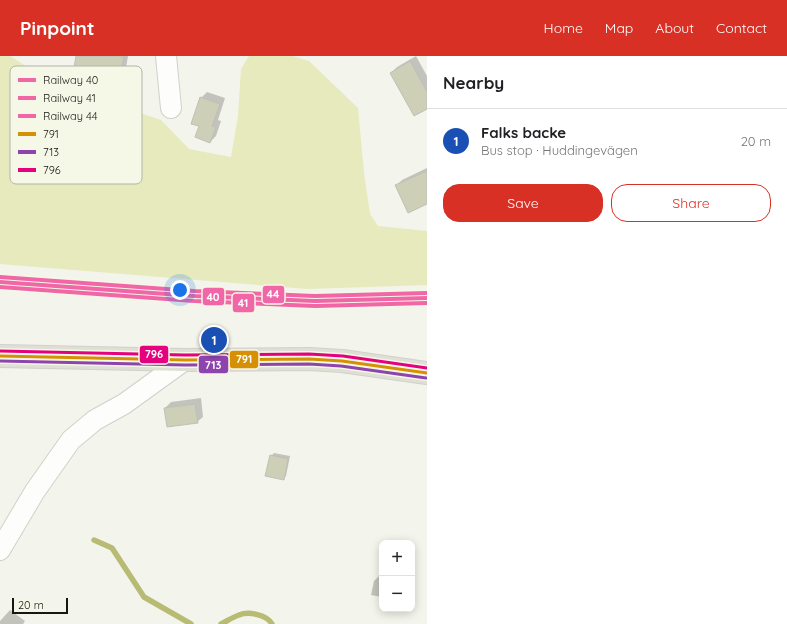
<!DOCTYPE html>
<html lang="en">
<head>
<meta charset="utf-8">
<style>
	:root { --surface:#fff; --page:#f2f2f2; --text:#202124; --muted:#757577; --line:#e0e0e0; --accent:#d93025 }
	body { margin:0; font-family:Quicksand,sans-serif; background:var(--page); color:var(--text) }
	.controls { position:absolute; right:12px; bottom:12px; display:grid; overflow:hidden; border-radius:8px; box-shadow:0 2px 10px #0003 }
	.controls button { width:36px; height:36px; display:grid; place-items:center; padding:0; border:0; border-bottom:1px solid var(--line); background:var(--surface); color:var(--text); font:20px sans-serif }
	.scale { position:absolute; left:12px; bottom:10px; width:56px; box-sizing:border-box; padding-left:4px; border:2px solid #161711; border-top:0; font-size:11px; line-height:14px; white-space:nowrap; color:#161711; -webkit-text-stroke:3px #f6f8e7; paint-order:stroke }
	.you { position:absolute; left:180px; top:234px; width:14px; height:14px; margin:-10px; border:3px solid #fff; border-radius:50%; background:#1a73e8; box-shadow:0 0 0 6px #1a73e833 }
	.badge { display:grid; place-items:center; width:26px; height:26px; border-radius:50%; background:var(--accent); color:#fff; font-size:13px; font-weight:700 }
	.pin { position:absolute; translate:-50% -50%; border:2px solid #fff; box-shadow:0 1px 4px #0006 }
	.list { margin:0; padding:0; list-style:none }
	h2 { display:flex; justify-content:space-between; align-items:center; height:52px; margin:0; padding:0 16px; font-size:17px }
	h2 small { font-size:13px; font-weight:400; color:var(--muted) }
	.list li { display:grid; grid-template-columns:26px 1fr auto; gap:12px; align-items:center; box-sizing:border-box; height:64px; padding:0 16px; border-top:1px solid var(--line) }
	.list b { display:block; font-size:15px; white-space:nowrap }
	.list p { margin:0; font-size:13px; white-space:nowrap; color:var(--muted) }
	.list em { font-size:13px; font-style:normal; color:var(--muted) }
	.actions { display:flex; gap:8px; padding:12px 16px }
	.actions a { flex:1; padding:9px 0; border:1px solid var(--accent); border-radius:16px; text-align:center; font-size:14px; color:var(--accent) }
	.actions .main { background:var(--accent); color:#fff }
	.map { position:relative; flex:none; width:427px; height:568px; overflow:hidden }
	header { display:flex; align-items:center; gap:24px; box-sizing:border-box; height:56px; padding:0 20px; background:var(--accent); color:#fff }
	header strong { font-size:19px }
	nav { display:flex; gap:22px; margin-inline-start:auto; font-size:14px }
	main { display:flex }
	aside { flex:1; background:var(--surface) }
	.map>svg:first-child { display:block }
	.green { fill:#e7eabd }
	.shadow { fill:#0003 }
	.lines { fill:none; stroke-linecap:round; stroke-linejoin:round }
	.stream { stroke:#b8bb73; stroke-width:5.5 }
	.building { fill:#cdcfb7; stroke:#bfc0b9 }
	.minor-casing { stroke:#d0d1ca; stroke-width:22 }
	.primary-casing { stroke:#d1d1cd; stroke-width:24 }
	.minor { stroke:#fdfdfc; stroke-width:20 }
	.primary { stroke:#dfdfd5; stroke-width:22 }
	.bus-1-casing { stroke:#f6f8e7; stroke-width:6 }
	.bus-2-casing { stroke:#f6f8e7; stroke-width:6 }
	.bus-3-casing { stroke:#f6f8e7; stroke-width:6 }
	.bus-1 { stroke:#d59103; stroke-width:3 }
	.bus-2 { stroke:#8e44ad; stroke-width:3 }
	.bus-3 { stroke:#e5007d; stroke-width:3 }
	.rail-1-casing { stroke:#f6f8e7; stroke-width:7 }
	.rail-2-casing { stroke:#f6f8e7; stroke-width:7 }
	.rail-3-casing { stroke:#f6f8e7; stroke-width:7 }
	.rail-1 { stroke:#f166a7; stroke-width:4 }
	.rail-2 { stroke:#f166a7; stroke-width:4 }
	.rail-3 { stroke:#f166a7; stroke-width:4 }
	.key { fill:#f6f8e7; stroke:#b3b4a7; stroke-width:1 }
	.key-label { font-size:11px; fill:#161711 }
	.line-badge { stroke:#f6f8e7; stroke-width:1.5 }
	.badge-label { font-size:11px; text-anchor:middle; font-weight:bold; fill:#fff }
</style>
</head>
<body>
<header>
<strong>Pinpoint</strong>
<nav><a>Home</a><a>Map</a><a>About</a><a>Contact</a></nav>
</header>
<main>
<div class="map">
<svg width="427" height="568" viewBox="0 0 427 568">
	<rect width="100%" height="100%" fill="#f3f4eb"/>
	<path class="green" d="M0,0H10L54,28L161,64L189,93L231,101L238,60L241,13L249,0H293L309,5L358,52L364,117L370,158L378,170L427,175V229L307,233L0,208Z"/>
	<path class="shadow" d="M77,0H128L123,30L117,36Z
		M416,0L427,20V51L391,17L397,11Z
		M207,36L225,42L218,64L221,65L216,80L210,86L200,70L201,42Z
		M427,112V147L396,130L402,124Z
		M201,342L203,361L197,366L165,352L171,346Z
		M274,397L290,400L286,420L283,423L271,400Z
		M412,512H415L412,530Z
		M380,519H382V541L371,539L374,525Z
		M10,554L25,565L23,568H0V565Z"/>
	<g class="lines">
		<path class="stream" d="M94,484L112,492L144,541L191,568
			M221,568C227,565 233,561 239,559C249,555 267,559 272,568"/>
	</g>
	<path class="building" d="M76,0H124L117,37L71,29Z
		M410,5L427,36V53L414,60L390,17Z
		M200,41L220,48L212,70L216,71L210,87L195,81L199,70L191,68Z
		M427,115V148L408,157L395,129Z
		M195,348L198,367L167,371L164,352Z
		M270,399L288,403L284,424L265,420Z"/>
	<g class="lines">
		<defs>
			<path id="minor" d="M166,0L171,52
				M0,494L35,435L71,384L95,364L124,348L185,304"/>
			<path id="primary" d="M0,300L185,304L309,303L342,305L427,317"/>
		</defs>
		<use href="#minor" class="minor-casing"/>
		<use href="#primary" class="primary-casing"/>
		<use href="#minor" class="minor"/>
		<use href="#primary" class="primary"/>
		<defs>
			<path id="bus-1" d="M0,300L185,304L309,303L342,305L427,317"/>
			<path id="bus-2" d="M0,305L185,309L309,308L341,310L426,322"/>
			<path id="bus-3" d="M0,295L185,299L309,298L343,300L427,312"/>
		</defs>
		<use href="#bus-1" class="bus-1-casing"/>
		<use href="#bus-2" class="bus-2-casing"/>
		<use href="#bus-3" class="bus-3-casing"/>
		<use href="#bus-1" class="bus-1"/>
		<use href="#bus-2" class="bus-2"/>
		<use href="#bus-3" class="bus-3"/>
		<defs>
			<path id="rail-1" d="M0,226L194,240L315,245L427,242"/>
			<path id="rail-2" d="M0,231L194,245L315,250L427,247"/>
			<path id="rail-3" d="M0,221L194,235L315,240L427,237"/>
		</defs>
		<use href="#rail-1" class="rail-1-casing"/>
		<use href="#rail-2" class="rail-2-casing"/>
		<use href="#rail-3" class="rail-3-casing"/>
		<use href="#rail-1" class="rail-1"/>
		<use href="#rail-2" class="rail-2"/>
		<use href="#rail-3" class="rail-3"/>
	</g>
	<rect x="10" y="10" width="132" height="118" rx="6" class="key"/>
	<rect x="18" y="22" width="18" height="4" fill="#f166a7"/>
	<rect x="18" y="40" width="18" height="4" fill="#f166a7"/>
	<rect x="18" y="58" width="18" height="4" fill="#f166a7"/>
	<rect x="18" y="76" width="18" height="4" fill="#d59103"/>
	<rect x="18" y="94" width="18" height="4" fill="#8e44ad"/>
	<rect x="18" y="112" width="18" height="4" fill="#e5007d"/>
	<g class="key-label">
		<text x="43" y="28">Railway 40</text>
		<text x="43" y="46">Railway 41</text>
		<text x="43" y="64">Railway 44</text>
		<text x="43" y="82">791</text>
		<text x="43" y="100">713</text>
		<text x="43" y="118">796</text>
	</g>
	<g class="line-badge">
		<rect x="262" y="229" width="23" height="19" rx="4" fill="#f166a7"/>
		<rect x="202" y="231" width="23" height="19" rx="4" fill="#f166a7"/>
		<rect x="232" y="237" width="23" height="20" rx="4" fill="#f166a7"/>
		<rect x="139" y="289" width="30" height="19" rx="4" fill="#e5007d"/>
		<rect x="229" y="294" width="30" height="19" rx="4" fill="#d59103"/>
		<rect x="198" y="299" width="31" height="19" rx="4" fill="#8e44ad"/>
	</g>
	<g class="badge-label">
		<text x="273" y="242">44</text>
		<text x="213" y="245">40</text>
		<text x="243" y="251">41</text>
		<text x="154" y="302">796</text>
		<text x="244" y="307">791</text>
		<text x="213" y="313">713</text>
	</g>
</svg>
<div class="controls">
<button>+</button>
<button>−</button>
</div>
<div class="scale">20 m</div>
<div class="you"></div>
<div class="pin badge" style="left:214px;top:284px;background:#1a4fb4">1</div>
</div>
<aside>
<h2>Nearby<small></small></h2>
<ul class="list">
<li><span class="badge" style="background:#1a4fb4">1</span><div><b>Falks backe</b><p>Bus stop · Huddingevägen</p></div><em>20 m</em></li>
</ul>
<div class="actions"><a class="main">Save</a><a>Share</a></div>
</aside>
</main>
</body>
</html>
